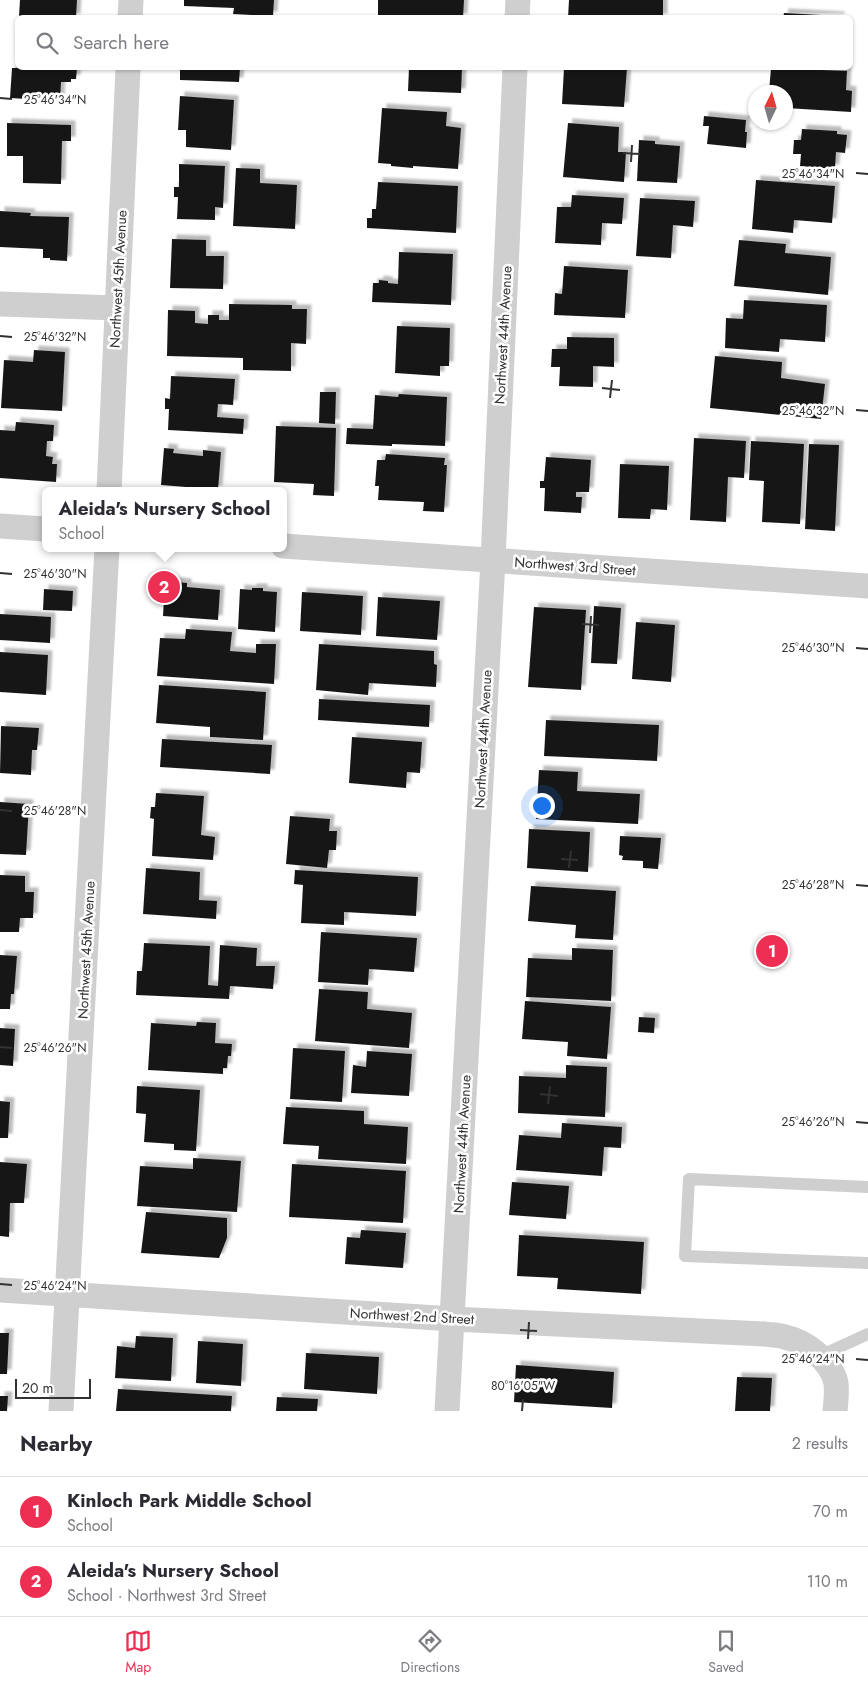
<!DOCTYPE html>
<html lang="en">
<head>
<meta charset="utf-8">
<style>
	:root { --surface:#fff; --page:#f7f7f7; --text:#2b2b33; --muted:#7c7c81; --line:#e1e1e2; --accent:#ee2f54 }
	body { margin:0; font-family:Jost,sans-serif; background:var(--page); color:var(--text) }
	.compass { position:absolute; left:748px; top:85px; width:45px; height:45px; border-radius:50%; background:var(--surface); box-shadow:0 1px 4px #0004; rotate:5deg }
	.scale { position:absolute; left:15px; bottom:12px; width:76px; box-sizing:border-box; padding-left:5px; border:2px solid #323232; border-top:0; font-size:14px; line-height:18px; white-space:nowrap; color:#323232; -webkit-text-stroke:4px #fff; paint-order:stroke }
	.you { position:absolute; left:541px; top:805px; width:18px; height:18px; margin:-12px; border:4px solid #fff; border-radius:50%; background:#1a73e8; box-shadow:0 0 0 8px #1a73e833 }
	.badge { display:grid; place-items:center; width:32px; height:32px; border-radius:50%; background:var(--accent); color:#fff; font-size:16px; font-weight:700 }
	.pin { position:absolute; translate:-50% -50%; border:2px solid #fff; box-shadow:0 1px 5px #0006 }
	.popup { position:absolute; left:42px; top:487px; width:245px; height:65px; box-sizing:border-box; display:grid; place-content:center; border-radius:8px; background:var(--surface); filter:drop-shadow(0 1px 4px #0005); font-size:16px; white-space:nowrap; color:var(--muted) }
	.popup b { font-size:19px; color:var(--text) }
	.popup::after { content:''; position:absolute; left:50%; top:100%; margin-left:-10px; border:10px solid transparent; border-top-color:var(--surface) }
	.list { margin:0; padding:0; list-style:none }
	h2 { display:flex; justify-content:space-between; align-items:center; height:65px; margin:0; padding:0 20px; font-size:21px }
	h2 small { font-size:16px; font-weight:400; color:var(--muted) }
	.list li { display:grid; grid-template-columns:32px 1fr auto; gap:15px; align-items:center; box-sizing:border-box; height:70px; padding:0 20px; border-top:1px solid var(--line) }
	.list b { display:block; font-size:19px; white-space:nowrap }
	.list p { margin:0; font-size:16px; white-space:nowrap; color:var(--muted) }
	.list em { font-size:16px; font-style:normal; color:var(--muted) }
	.icon { flex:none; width:28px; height:28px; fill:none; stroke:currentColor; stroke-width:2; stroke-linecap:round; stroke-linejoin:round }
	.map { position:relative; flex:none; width:868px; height:1411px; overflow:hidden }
	.search { position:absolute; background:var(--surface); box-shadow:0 1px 4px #0004; left:15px; right:15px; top:15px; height:55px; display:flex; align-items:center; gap:12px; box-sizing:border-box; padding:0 18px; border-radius:8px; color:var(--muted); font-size:19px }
	.sheet { height:205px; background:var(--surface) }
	nav { display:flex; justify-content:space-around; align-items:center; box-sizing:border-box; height:70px; border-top:1px solid var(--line); background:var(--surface); font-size:14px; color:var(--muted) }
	nav a { display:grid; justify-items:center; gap:2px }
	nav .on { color:var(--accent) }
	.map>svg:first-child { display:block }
	.building { fill:#191919; filter:url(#shadow) }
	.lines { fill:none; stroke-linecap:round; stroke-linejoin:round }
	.lane { stroke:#cfcfcf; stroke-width:12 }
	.street { stroke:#cfcfcf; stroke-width:25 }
	.ticks { fill:none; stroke:#323232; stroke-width:2 }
	.labels { text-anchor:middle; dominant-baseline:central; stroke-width:5; stroke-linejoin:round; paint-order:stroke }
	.street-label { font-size:14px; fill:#323232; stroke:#fff }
	.ticks-label { font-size:12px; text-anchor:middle; fill:#323232; stroke:#fff; stroke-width:5; stroke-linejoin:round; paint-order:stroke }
</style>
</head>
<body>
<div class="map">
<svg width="868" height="1411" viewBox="0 0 868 1411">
	<defs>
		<filter id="shadow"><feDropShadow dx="4.5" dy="-4.5" stdDeviation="1" flood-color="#0004"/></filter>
	</defs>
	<rect width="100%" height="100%" fill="#fff"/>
	<path class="building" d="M20,0H77L76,18L19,16Z
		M184,0H274L273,16L233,14L234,8L184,6Z
		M378,0H464L463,18H378Z
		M569,0H663V18H568Z
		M784,13L840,16V18H783Z
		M12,68H77L76,79H71V82H61L60,101L10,98Z
		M180,68H240L239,82L180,80Z
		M409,68H462L461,93L408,91Z
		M564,68H627L624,107L562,104Z
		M771,68L847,71L846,90L852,91L851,112L786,108V92H769Z
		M180,96L234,100L231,150L186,147V130H178Z
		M382,108L447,112L446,126L461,128L458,169L413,166V168L391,166V164L378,163Z
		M704,116L746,120L745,132H747L746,148L707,144L709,126H703Z
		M7,123L71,125V141H62L61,184L23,183V156H7Z
		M568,123L619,127L618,152H626L624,182L563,177Z
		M802,129L837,131V134L847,135L845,153L836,152L835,169L800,166L801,154H793L794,140H801Z
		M639,140L655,141V144L680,146L677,183L637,181Z
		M179,164L225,166L223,208L215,207V220L177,219L178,197H174V187H179Z
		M236,168L260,169V183L297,185L295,229L233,226Z
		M756,180L835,186L832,223L794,220L793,233L752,229Z
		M378,182L458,186L456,233L367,228V218H372V209H376Z
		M572,195L624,198L622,224L602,223L601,245L555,243L557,207H571Z
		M640,198L695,201L693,227L673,225L671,258L636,256Z
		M0,211L31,213L30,216L69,217L67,261L50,260V258H43V249L0,247Z
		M172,239L206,240V256H224L223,289L170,288Z
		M739,240L786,244L785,253L831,257L828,295L734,286Z
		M399,252L453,254L451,305L372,302L373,283H379V280L388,281V283L398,284Z
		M564,266L628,270L625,318L554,315L555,293L562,294Z
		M744,300L827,305L825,342L780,339L779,352L725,348L726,318L743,319Z
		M229,304L292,305V309H307L306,344L291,343V371L243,370V358L167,356L168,310L195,311V323L208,324V315H219V320H229Z
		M397,326L450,328L449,366H440V376L395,373Z
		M567,337L614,338V367L593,366V387L559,386L560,367H551L552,349H567Z
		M34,350L65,352L62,411L1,408L4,360L33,362Z
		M715,356L782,362L781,378L825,384L821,419L710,408Z
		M171,376L235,379L233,405L218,404L217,417L244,419L243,434L168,430L169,409H165V398L170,399Z
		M320,392H336L335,424L319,423Z
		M399,394L447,397L445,446L392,444V446L346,444L347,428L373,429L375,395L398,397Z
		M16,422L54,425L53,441H47L46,456L53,457L52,464H57L56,482L0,478V430L15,431Z
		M276,426L336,428L334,496L313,495L314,484L274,482Z
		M694,438L746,441L744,478L728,477L726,522L690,520Z
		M751,441L804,444L800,524L762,522L764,481L749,480Z
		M809,444L839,445L835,531L805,529Z
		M164,448L174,449L173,453L203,456V450L221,452L218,490L196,489V491H186V487L161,485Z
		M386,454L445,458L444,465H447L444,512L423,511L424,502L378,500L379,486H375L377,460H385Z
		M546,457L591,460L589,492H576V497H582L581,513L544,511L545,488H540V481H544Z
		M620,464L669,466L667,510L651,509L650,519L618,518Z
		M165,581L187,583V587L220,590L218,620L163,616Z
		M252,588H263V591L277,592L275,632L238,629L240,589L252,590Z
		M44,589L73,591L72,611L43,610Z
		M302,592L363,596L361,635L300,631Z
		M378,597L440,601L437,640L376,636Z
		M594,606L621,608L617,664L591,663Z
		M534,607L586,610L581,690L528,687Z
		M0,614L51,617L50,643L0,640Z
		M636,622L675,625L671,682L632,679Z
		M186,629L232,632L230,651L256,653V644H276L274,684L157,676L160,638L185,639Z
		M319,644L434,651V664L437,665L436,687L369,683L368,695L316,690Z
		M0,652L48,655L46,695L0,692Z
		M159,685L266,692L263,740L210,737V727L156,723Z
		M319,699L430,705L429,727L318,720Z
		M546,720L659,725L657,761L544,756Z
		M1,726L39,728L37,750H32L31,775L0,773Z
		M352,737L422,742L420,773L407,772L406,788L349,783Z
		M162,739L272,745L270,774L160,767Z
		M539,770L578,772L577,791L640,794L638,824L536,819Z
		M156,793L204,796L201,835L215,837L213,860L152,856L154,819L150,818L151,807H155Z
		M0,802L29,804L26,855L0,854Z
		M290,816L330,819L329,831H337L336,850H329L327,868L286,864Z
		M529,829L590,832L588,872L527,868Z
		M620,836L661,838L658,869L643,868V861L622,860L623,856L619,855Z
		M146,868L200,872L199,900L217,901L216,919L143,914Z
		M295,870L418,877L416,916L344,912V925L301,923L303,885L294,884Z
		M0,875L25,876V892H34L33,918H20L19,932H0Z
		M531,886L616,891L613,940L575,938L576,925L528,921Z
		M321,932L417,938L414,972L369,969L368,985L318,982Z
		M144,943L210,946L208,985L218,986L220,945L257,948L256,966H275L273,989L230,986L229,999L136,995L137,971H142Z
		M572,948L613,950L611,1001L526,997L528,958L572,960Z
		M0,955L17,956L14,994H11L10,1009H0Z
		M319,989L368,992L367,1009L412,1013L409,1048L315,1041Z
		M525,1001L611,1007L607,1059L567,1056L568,1042L522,1039Z
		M639,1017L655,1018L654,1033L638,1032Z
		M197,1022L216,1023L215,1043L232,1044L231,1056H228L227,1068H223V1074L148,1070L151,1023L196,1026Z
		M0,1028L15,1029L13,1066L0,1065Z
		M293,1048L345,1051L342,1102L290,1099Z
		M367,1051L412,1054L409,1096L351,1093L353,1065L366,1067Z
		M566,1065L607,1067L605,1117L518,1113L519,1076L566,1078Z
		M137,1086L200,1090L196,1151L174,1150V1144L144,1142L146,1114L136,1113Z
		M0,1101L10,1102L8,1138H0Z
		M286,1107L364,1111V1124L408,1127L406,1164L318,1159L319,1146L283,1144Z
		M562,1123L622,1127L621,1148L604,1147L602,1176L516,1170L519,1135L561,1138Z
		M193,1158L241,1161L237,1212L137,1206L140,1166L193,1169Z
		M0,1162L27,1164L24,1203H10L9,1237L0,1236Z
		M292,1164L406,1171L403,1223L289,1217Z
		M512,1182L569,1186L566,1219L509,1215Z
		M146,1212L227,1218V1238L219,1258L141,1253Z
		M361,1230L406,1233L403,1268L345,1264L347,1237L360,1238Z
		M519,1235L644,1242L641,1294L557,1289L558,1278L517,1276Z
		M0,1333H9L7,1374H0Z
		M136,1336L173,1338L171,1381L115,1378L117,1346L135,1348Z
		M198,1341L243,1344L241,1386L196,1383Z
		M306,1353L379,1357L377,1394L304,1389Z
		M516,1365L614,1372L612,1408L514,1402Z
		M737,1377L772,1378L770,1411H735Z
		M118,1389L232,1396L231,1411H116Z
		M0,1396H8L7,1411H0Z
		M277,1397L318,1399L317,1411H276Z"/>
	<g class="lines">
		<path class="lane" d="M868,1187L689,1179L685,1256L868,1263
			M820,1356L868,1334"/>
		<path class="street" d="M130,18L131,0
			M517,18L518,0
			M0,304L117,308
			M109,491L128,68
			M0,526L45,529
			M283,546L868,586
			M0,1290L453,1319L765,1334C772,1335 779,1335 785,1337C806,1342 831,1360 836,1383C837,1392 836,1402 835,1411
			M61,1411L107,548
			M447,1411L493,560L515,68"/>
	</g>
	<path class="ticks" d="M0,98L12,99M623,153L640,154M631,162L632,145M856,173L868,174M0,336L12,337M602,388L620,390M610,398L612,380M856,410L868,411M0,573L12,574M582,624L599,625M590,633L591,616M856,648L868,649M0,810L12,811M561,859L578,860M569,868L571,851M856,885L868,886M0,1047L12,1048M540,1094L558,1096M548,1104L550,1086M856,1122L868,1123M0,1284L12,1285M520,1330L537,1331M528,1339L529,1322M856,1359L868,1360M522,1411L523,1399"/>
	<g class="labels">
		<g class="street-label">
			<text transform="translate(118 279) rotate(-87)">Northwest 45th Avenue</text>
			<text transform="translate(503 335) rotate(-87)">Northwest 44th Avenue</text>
			<text transform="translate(575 566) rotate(4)">Northwest 3rd Street</text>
			<text transform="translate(483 739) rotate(-87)">Northwest 44th Avenue</text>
			<text transform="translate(86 950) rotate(-87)">Northwest 45th Avenue</text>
			<text transform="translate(462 1144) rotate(-87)">Northwest 44th Avenue</text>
			<text transform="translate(412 1316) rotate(3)">Northwest 2nd Street</text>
		</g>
	</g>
	<g class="ticks-label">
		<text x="55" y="104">25°46'34"N</text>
		<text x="813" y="178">25°46'34"N</text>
		<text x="55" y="341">25°46'32"N</text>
		<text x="813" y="415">25°46'32"N</text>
		<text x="55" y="578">25°46'30"N</text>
		<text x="813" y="652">25°46'30"N</text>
		<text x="55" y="815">25°46'28"N</text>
		<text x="813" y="889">25°46'28"N</text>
		<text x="55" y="1052">25°46'26"N</text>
		<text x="813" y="1126">25°46'26"N</text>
		<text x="55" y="1290">25°46'24"N</text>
		<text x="813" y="1363">25°46'24"N</text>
		<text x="523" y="1390">80°16'05"W</text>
	</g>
</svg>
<svg class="compass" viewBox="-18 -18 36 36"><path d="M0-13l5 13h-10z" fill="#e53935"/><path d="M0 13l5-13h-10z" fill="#7c7c81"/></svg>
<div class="scale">20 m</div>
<div class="you"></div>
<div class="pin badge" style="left:772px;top:951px">1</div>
<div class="pin badge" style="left:164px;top:587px">2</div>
<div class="popup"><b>Aleida's Nursery School</b>School</div>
<div class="search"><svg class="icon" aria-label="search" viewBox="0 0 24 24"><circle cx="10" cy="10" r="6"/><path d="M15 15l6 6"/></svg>Search here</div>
</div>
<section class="sheet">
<h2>Nearby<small>2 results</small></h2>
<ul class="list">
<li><span class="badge">1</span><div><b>Kinloch Park Middle School</b><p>School</p></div><em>70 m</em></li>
<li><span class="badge">2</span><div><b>Aleida's Nursery School</b><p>School · Northwest 3rd Street</p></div><em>110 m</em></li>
</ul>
</section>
<nav>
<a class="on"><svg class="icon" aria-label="map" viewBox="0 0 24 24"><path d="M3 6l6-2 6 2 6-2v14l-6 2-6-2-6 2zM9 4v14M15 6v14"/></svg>Map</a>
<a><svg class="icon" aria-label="directions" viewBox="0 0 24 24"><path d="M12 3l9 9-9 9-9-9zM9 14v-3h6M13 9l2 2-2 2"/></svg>Directions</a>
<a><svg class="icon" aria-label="saved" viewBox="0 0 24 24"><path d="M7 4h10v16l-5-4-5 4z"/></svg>Saved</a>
</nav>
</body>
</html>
